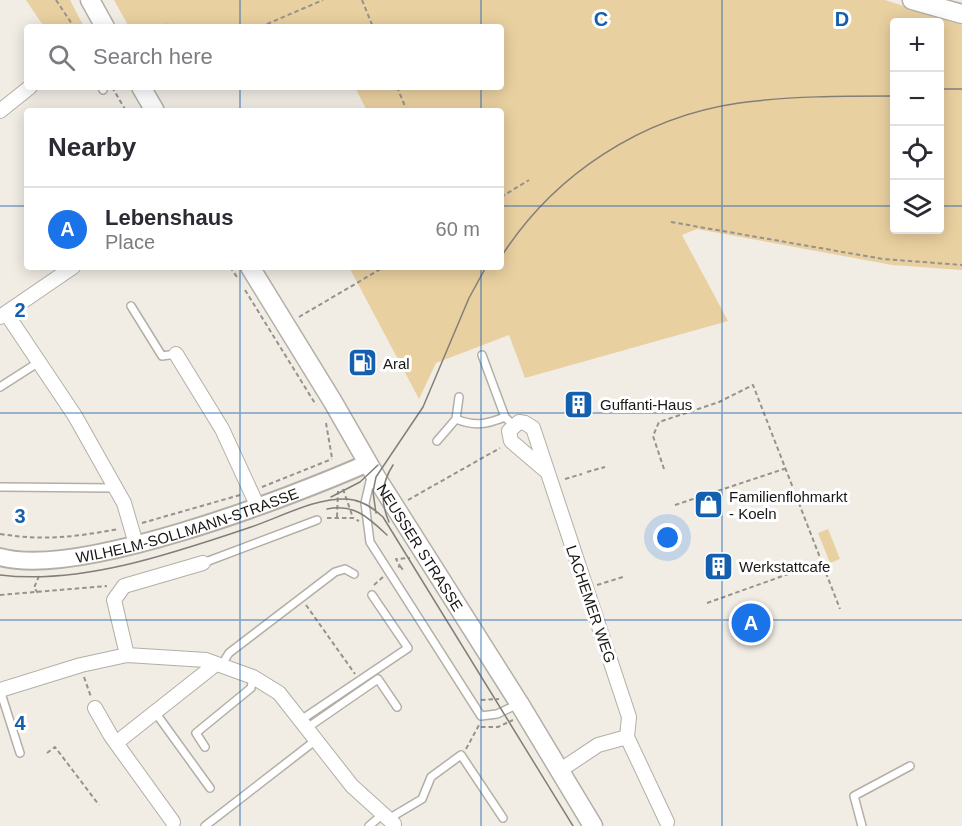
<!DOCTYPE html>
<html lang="en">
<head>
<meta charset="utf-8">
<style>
	:root { --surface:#fff; --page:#f2f2f3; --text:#2b2b33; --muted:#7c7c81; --line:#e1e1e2; --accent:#1a73e8 }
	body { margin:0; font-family:Arial,sans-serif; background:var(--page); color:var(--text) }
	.controls { position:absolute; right:18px; top:18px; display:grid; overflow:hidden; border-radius:6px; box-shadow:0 3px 15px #0003 }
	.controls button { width:54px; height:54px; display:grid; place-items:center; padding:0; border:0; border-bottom:2px solid var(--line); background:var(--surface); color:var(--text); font:30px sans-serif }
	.you { position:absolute; left:668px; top:538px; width:21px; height:21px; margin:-15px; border:4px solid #fff; border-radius:50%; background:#1a73e8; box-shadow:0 0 0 9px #1a73e833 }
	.badge { display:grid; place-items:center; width:39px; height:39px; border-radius:50%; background:var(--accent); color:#fff; font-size:20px; font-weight:700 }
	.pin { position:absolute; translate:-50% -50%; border:3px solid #fff; box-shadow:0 2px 6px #0006 }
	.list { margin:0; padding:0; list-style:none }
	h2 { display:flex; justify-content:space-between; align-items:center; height:78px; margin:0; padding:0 24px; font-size:26px }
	h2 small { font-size:20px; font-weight:400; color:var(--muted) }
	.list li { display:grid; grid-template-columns:39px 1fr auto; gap:18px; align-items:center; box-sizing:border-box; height:84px; padding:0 24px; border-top:2px solid var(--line) }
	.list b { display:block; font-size:22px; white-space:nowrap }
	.list p { margin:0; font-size:20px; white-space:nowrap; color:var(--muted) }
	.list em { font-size:20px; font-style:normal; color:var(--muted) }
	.icon { flex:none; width:33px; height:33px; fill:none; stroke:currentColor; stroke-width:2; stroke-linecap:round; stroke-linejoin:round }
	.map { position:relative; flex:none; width:962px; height:826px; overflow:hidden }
	.search { position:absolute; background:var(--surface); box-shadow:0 3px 15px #0003; left:24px; top:24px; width:480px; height:66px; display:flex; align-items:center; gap:15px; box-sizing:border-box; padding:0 21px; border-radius:6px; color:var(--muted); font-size:22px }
	.panel { position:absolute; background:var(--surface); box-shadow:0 3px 15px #0003; left:24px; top:108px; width:480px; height:162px; border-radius:6px }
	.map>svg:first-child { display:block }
	.green { fill:#e9d0a0; fill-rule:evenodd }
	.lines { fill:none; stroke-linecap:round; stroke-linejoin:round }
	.service-casing { stroke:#b3afa7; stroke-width:10 }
	.minor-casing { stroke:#b3afa7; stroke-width:16 }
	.tertiary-casing { stroke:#b3afa7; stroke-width:20 }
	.secondary-casing { stroke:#b3afa7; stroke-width:21 }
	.path { stroke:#96928d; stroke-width:2; stroke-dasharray:4.5 3; stroke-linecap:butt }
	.service { stroke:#fff; stroke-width:7 }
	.minor { stroke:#fff; stroke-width:14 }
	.tertiary { stroke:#fff; stroke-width:16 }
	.secondary { stroke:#fff; stroke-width:18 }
	.tram { stroke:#827f79; stroke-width:1.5 }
	.grid { fill:none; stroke:#155faf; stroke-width:1.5; stroke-opacity:0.55 }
	.labels { text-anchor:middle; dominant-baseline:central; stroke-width:6; stroke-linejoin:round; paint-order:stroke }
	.poi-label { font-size:15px; fill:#191714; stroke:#fff; text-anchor:start }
	.street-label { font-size:15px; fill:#191714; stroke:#fff }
	.grid-label { font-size:20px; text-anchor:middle; font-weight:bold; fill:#155faf; stroke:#fff; stroke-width:6; stroke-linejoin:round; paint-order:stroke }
</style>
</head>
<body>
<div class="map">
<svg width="962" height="826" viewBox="0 0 962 826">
	<rect width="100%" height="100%" fill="#f1ede5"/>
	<path class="green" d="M26,0H70L84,27H44Z
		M114,0H885L962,25V270L892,265L697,229L682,235L728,321L525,378L509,335L436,363L419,399L349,267H501V111H367L355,87H501V27H129ZM940,22V230H894V22Z
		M828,529L840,559L830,563L818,533Z"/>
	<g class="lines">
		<defs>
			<path id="service" d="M102,87L103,90
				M131,306L162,356L176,354
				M482,355L505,417L514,426
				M0,387L39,362
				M459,397L456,419C475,427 487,424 505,417
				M437,441L456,419
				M371,477L365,503L370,542L481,716L497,714L518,704
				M0,487L115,488
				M203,563L317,520
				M221,666L229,653L335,572L345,569L354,574
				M0,690L20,753
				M155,712L210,788
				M301,720L408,648L372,595
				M307,728L378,679L397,707
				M205,747L196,733L251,688L253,677
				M390,818L422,799L431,777L461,755L503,818
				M205,826L316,740
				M369,826L383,814
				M862,826L854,796L910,766"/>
			<path id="minor" d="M0,111L30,87
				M6,313L75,416L124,503L136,544
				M0,317L73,267
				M176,354L222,429L257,505
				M546,471L511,441L509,431L519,422L525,423L533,428L629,717L627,737
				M127,655L114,600L124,586L203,563
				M0,690L81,665L127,655L206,660L253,677L279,693L352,786L394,824
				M95,708L111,736L173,822
				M116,743L216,664
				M559,771L598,745L627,737L667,822"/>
			<g id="tertiary">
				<path id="s1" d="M0,557C78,579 291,497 368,463"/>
			</g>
			<g id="secondary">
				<path d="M90,0L105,27"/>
				<path d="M912,0L962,14"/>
				<path d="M141,87L155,111"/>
				<path id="s2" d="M250,267L333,402L376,477L519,703L593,826"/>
			</g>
		</defs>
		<use href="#service" class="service-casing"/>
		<use href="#minor" class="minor-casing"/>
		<use href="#tertiary" class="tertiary-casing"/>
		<use href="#secondary" class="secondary-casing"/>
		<path class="path" d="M56,0L74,27
			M362,0L373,27
			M164,27L168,24L177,27
			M260,27L323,0
			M112,87L126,111
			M397,87L407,111
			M501,197L529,180
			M671,222L883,259L962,265
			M230,267L237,277
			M245,290L316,405
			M299,317L384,267
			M326,423L332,458
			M664,469L653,436L659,422L719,402L753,385L840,609
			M587,472L605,467
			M565,479L582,474
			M262,487L332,459
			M343,489L353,518
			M408,500L500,448
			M675,505L787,468
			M337,517L338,491
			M327,518H353L359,521
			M142,523L240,495
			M0,534C47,541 73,537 119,529
			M400,566L404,571
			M398,567L400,566L396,559L410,558
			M374,585L383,577
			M597,585L623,577
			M38,593L34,588L39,576
			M0,595L107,586
			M707,603L822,562
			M306,605L355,674
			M84,677L91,697
			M481,700L499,699
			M481,727H498L513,720
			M466,749L479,725
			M47,753L55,747L99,805"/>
		<use href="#service" class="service"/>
		<use href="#minor" class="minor"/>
		<use href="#tertiary" class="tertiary"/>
		<use href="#secondary" class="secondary"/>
		<path class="tram" d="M940,89H962
			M501,257C554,174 642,117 739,103C791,96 843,96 894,96
			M331,497L360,482L378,465
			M327,509C354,503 369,518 387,535
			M376,513L373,492L376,477L423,407L469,298L486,267
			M389,522C380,501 381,484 393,465
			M0,575C81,585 174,553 251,527C281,517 314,498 347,499C362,500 373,508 383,517L573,826"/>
	</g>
	<path class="grid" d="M240,0V27M481,0V27M722,0V826M240,87V111M481,87V111M0,206H27M501,206H894M940,206H962M240,267V826M481,267V826M0,413H962M0,620H962"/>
	<defs>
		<symbol id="fuel-square" viewBox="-11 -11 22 22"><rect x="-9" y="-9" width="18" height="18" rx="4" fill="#155faf" stroke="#fff"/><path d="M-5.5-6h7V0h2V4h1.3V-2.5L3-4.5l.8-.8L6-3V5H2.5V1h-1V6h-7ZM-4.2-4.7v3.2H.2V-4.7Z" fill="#fff"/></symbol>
		<symbol id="building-square" viewBox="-11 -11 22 22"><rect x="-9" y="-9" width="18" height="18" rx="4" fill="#155faf" stroke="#fff"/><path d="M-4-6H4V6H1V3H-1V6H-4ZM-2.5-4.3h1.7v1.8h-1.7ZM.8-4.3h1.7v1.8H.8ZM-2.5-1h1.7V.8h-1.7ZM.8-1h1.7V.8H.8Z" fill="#fff"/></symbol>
		<symbol id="shop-square" viewBox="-11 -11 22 22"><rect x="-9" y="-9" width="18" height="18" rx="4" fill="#155faf" stroke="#fff"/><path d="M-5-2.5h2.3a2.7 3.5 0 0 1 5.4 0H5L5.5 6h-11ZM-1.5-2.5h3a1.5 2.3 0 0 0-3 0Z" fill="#fff"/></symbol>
	</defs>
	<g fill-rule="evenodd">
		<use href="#fuel-square" x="346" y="346" width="33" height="33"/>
		<use href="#building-square" x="562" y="388" width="33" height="33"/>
		<use href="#shop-square" x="692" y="488" width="33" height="33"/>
		<use href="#building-square" x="702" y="550" width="33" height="33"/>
	</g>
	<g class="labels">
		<g class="poi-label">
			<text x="383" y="363">Aral</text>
			<text x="600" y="404">Guffanti-Haus</text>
			<text x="729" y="496">Familienflohmarkt<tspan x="729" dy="17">- Koeln</tspan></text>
			<text x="739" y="566">Werkstattcafe</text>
		</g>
		<g class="street-label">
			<text stroke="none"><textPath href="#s1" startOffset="192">WILHELM-SOLLMANN-STRASSE</textPath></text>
			<text stroke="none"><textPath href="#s2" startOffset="328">NEUSSER STRASSE</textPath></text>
			<text transform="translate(591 604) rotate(71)">LACHEMER WEG</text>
		</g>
	</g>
	<g class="grid-label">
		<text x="601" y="26">C</text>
		<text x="842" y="26">D</text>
		<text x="20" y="317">2</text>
		<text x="20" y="523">3</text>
		<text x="20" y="730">4</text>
	</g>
</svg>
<div class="controls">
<button>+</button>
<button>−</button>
<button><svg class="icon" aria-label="locate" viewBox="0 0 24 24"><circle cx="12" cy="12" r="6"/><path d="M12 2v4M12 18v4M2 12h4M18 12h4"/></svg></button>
<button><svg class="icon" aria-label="layers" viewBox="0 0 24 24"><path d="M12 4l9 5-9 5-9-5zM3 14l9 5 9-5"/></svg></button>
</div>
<div class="you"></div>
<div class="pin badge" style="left:751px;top:623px">A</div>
<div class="search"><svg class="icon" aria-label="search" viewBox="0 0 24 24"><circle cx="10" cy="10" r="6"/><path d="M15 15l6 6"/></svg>Search here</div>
<section class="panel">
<h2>Nearby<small></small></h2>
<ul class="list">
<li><span class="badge">A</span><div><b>Lebenshaus</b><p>Place</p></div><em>60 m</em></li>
</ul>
</section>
</div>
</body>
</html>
